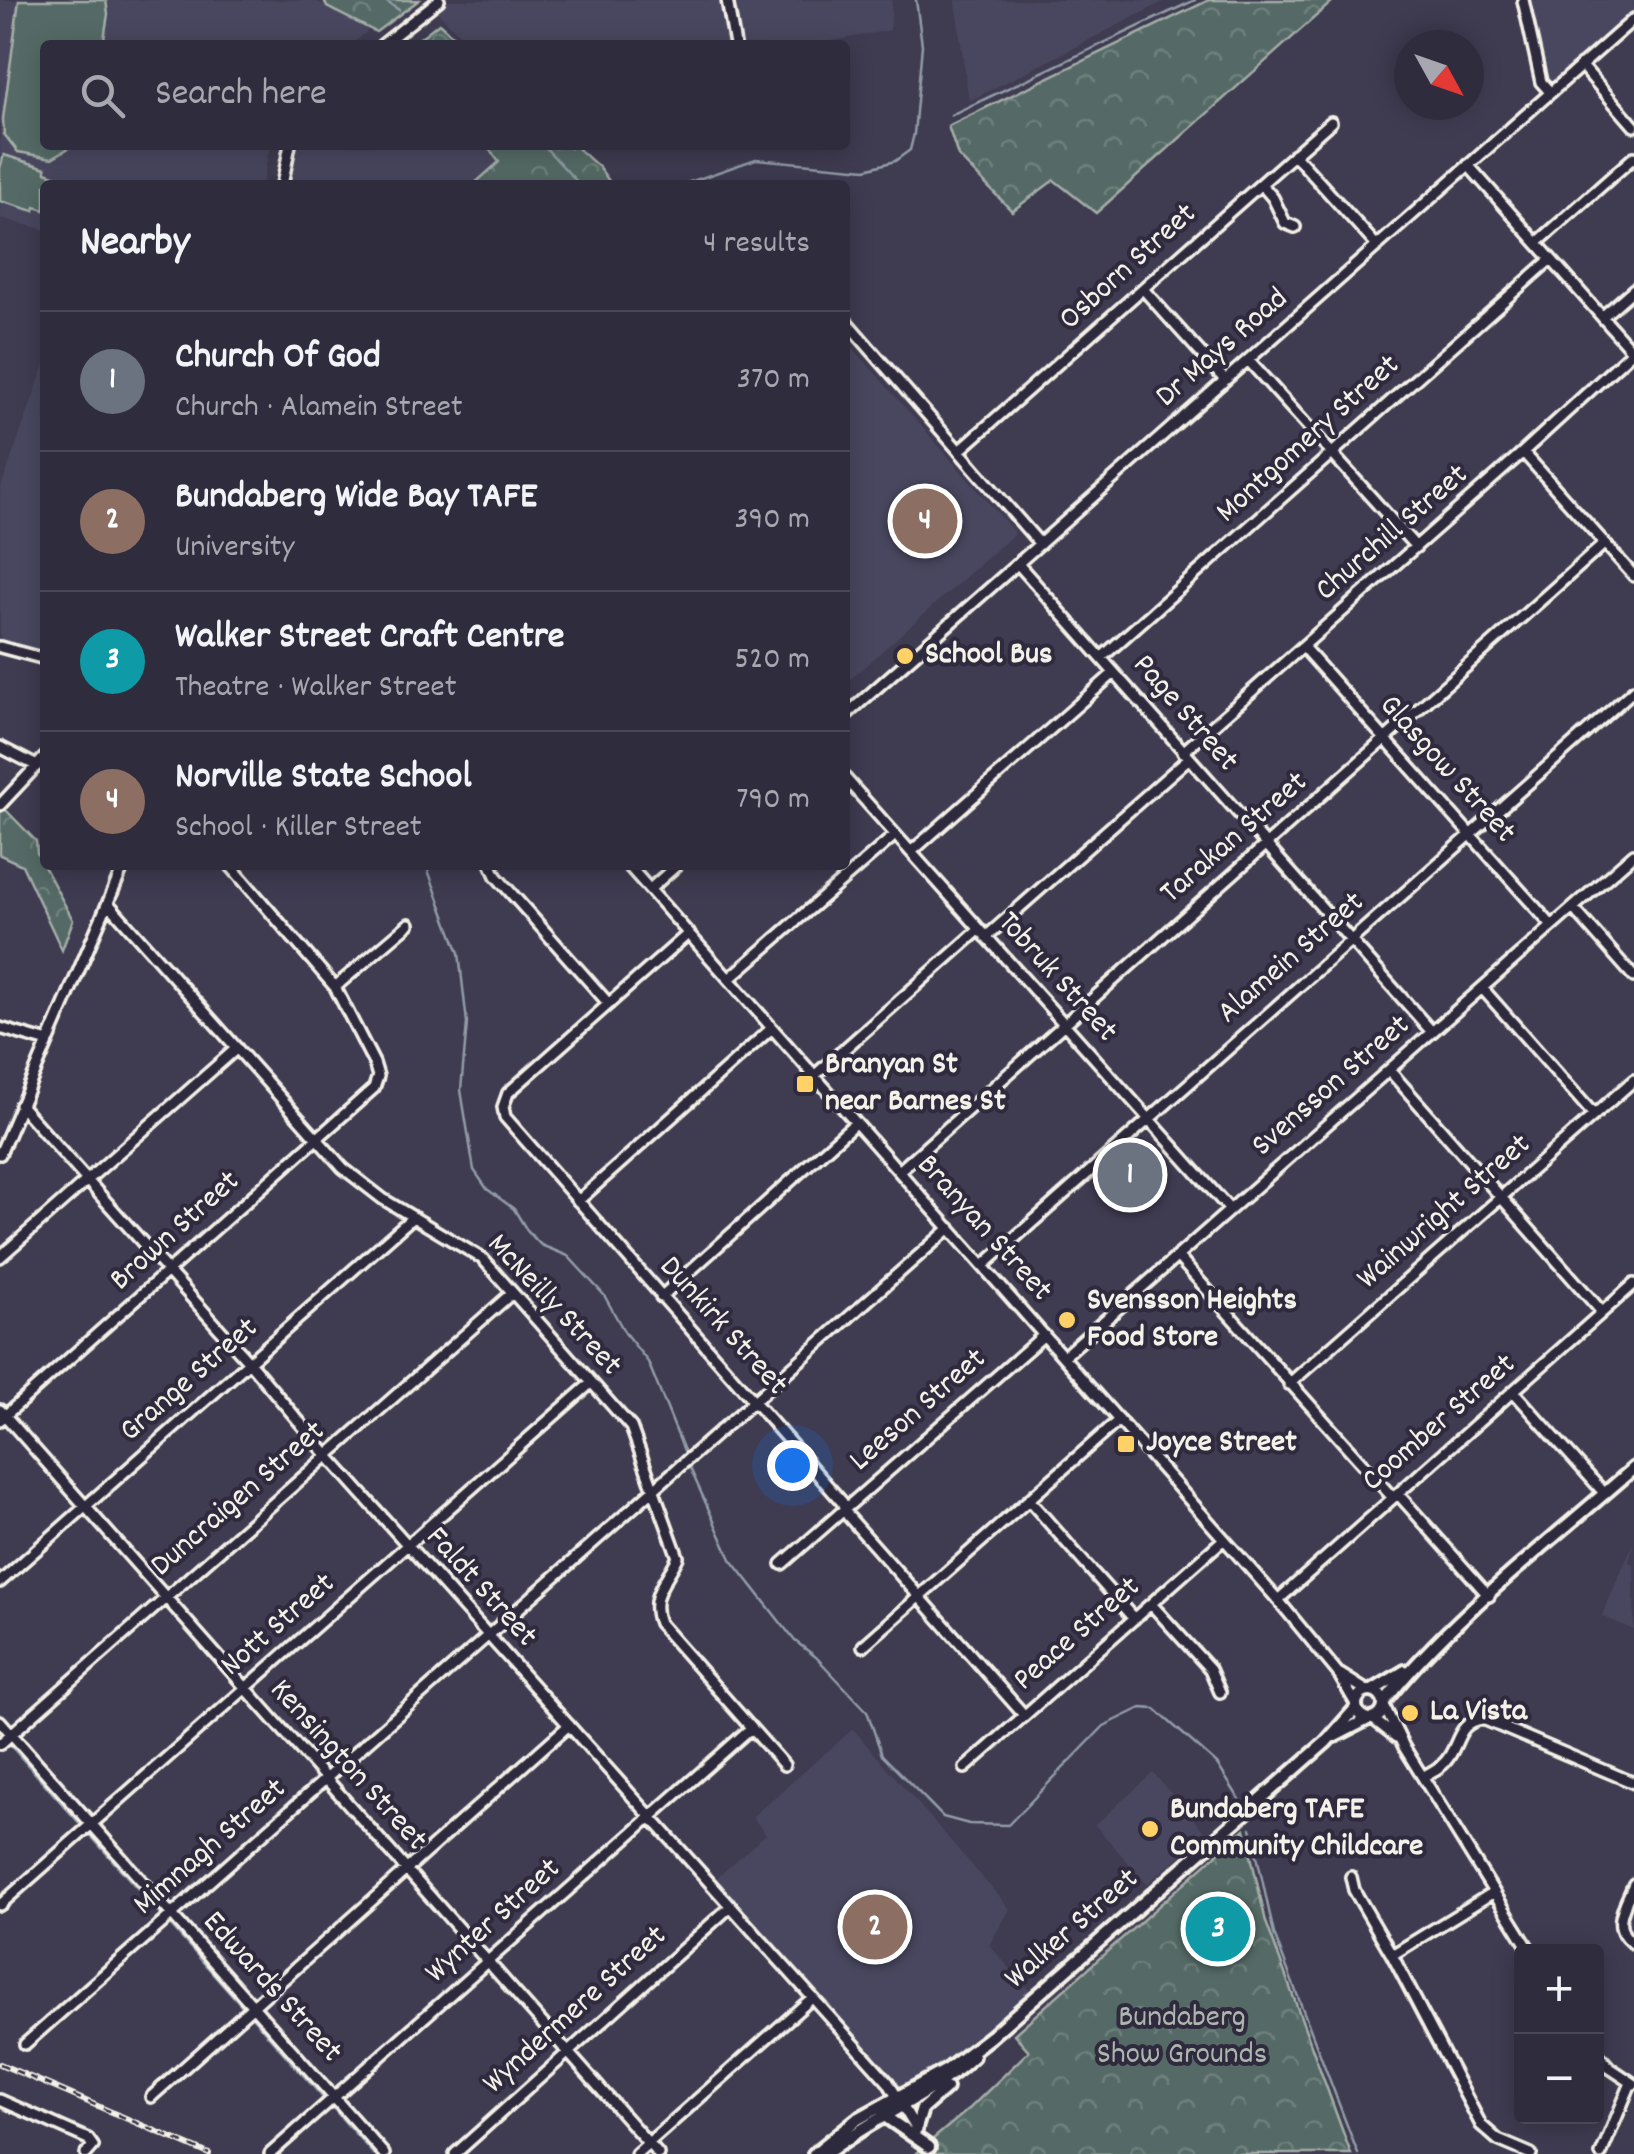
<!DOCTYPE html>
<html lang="en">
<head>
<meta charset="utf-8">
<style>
	:root { --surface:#2f2c3d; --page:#3b3848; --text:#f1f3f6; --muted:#a7a7b0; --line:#4a4857; --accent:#ffd166 }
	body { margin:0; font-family:Dekko,sans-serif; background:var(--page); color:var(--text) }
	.controls { position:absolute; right:30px; bottom:30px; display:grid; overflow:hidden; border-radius:10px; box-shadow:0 5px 25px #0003 }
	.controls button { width:90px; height:90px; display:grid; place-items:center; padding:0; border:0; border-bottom:2px solid var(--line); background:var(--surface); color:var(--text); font:50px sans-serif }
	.compass { position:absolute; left:1394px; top:30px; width:90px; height:90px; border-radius:50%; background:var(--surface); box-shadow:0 5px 25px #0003; rotate:130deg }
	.you { position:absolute; left:792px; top:1465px; width:35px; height:35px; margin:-25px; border:8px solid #fff; border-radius:50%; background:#1a73e8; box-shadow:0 0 0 15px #1a73e833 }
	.badge { display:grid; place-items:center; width:65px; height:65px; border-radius:50%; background:var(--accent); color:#fff; font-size:32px; font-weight:700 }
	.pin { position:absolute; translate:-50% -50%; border:5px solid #fff; box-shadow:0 2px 10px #0006 }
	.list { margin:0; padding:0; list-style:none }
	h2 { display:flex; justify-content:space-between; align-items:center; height:130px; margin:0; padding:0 40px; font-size:42px }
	h2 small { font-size:32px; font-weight:400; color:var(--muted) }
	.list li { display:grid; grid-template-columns:65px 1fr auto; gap:30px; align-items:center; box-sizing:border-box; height:140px; padding:0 40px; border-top:2px solid var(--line) }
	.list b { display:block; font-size:38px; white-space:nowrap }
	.list p { margin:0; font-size:32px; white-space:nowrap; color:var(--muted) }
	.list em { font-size:32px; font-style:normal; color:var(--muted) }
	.icon { flex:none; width:55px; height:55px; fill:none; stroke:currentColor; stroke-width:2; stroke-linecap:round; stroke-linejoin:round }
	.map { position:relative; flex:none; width:1634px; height:2154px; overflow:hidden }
	.search { position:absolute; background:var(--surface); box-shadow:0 5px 25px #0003; left:40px; top:40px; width:810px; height:110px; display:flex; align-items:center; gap:25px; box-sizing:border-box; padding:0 35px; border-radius:10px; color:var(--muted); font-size:38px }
	.panel { position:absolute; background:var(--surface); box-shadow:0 5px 25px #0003; left:40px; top:180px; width:810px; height:690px; border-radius:10px }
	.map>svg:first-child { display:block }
	.built { fill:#4a475f }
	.forest { fill:url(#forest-crowns); stroke:#a4aea7; stroke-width:2.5 }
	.pitch { fill:#556b66; stroke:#a4aea7; stroke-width:2.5 }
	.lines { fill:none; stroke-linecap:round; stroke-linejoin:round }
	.stream { stroke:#929ca7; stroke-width:2.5 }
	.minor-casing { stroke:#f4f1e8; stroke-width:16 }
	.major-casing { stroke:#f4f1e8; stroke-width:18 }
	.minor { stroke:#2f2a3d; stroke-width:9 }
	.major { stroke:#2f2a3d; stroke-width:10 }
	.rail-casing { stroke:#f4f1e8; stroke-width:6 }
	.rail { stroke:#2f2a3d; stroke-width:2.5; stroke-dasharray:8; stroke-linecap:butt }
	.poi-dot { fill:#ffd166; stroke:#2f2a3d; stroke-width:4 }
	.labels { text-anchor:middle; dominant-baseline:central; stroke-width:8; stroke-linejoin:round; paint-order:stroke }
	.street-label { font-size:32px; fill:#f4f1e8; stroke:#2f2a3d }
	.poi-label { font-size:32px; font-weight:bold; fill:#f4f1e8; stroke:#2f2a3d; text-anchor:start }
	.park-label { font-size:32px; fill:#acb5ae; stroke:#2f2a3d }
</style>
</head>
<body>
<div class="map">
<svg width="1634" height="2154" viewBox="0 0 1634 2154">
	<defs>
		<pattern id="forest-crowns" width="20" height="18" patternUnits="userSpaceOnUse" patternTransform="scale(2.5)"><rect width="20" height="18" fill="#556b66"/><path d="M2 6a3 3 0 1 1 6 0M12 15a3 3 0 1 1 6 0" fill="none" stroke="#6e817c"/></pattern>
	</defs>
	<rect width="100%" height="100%" fill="#3f3b51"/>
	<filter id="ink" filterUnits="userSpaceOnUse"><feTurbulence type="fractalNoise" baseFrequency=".01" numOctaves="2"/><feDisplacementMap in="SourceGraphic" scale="20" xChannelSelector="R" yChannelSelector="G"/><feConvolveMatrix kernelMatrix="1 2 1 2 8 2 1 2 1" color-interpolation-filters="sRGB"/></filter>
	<g filter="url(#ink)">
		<path class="built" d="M0,0H313L371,28L351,45H45V145H270L262,185H45V230L0,218Z
			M440,0H892L890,30L811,45H470L432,6Z
			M955,0H1167L969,101Z
			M1523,0H1634V17L1549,92L1540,82Z
			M289,145H486L500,161L473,185H281Z
			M845,339L1015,533L845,684Z
			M45,364V658L0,646V490Z
			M1634,1541L1629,1562L1634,1564V1630L1602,1616Z
			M853,1729L1010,1909L989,1945L1035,1996L946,2069L898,2095L711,1883L766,1834L752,1817Z
			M1153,1773L1206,1833L1147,1884L1095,1825Z"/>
		<path class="forest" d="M324,0H419L376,32L327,7Z
			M1209,0H1334L1096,213L1054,180L1012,211L958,156L948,126Z
			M439,23L463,45H411Z
			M486,145H574L599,167L612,185H473L499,162Z
			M4,808L36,841L37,853L73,920L62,950L22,865L0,855V810Z
			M1245,1829L1266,1922L1351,2154H915L969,2109L1029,2051L1014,2034Z"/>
		<path class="pitch" d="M19,0H106L108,14L103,45H45V145H74L52,158L18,152L4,134L3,119Z
			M4,155L46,168V172L82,185H45V210L35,207L34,211L0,201V168Z"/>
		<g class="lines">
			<path class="stream" d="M384,0L399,10
				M424,40L429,45
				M951,115L1195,0
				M543,145L580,185
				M681,185L756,159L866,169L895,161L910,150L914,134L922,45L916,0
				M426,865L459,953L467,1023L461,1090L474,1170L487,1189L514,1209L528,1232L541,1245L568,1256L604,1295L625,1333L648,1362L685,1453
				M690,1468L731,1559L795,1641L816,1657L867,1711L882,1755L943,1817L969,1824L1008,1825L1104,1726L1141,1708L1155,1709L1217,1764L1240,1800
				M0,1733L1,1735
				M9,1744L81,1825
				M1251,1828L1274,1934L1358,2154
				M90,1835L161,1915
				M169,1924L243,2007
				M251,2016L324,2099
				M331,2106L373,2154"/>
			<defs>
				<path id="minor" d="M727,0L735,45
					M1523,0L1541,82L1550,92
					M382,45L439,0
					M1581,65L1634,126
					M1294,154L1377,246
					M1468,165L1634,353
					M1261,184L1273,198L1285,223L1295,227
					M282,185L290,145
					M1537,243L1634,157
					M1143,289L1225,380
					M1602,317L1634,289
					M845,320L1040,544
					M1248,360L1416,547
					M959,451L1331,122
					M1523,452L1634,576
					M1018,564L1432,1032
					M0,647L45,659
					M1303,647L1552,926
					M1101,658L1551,259
					M845,716L1634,19
					M0,747L37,766
					M1183,752L1523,452L1633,351
					M845,778L1230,1210
					M0,805L45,757
					M911,852L1114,673
					M491,865L496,876L609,1004
					M628,865L1278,1600L1338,1673L1356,1704
					M650,889L677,865
					M108,903L343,1168L383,1199L483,1259L631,1427L678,1557C667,1581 648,1595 659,1623L784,1765
					M1573,908L1634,977
					M689,933L508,1093L503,1107L505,1117L842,1502L848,1516L1024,1715
					M986,937L1189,758
					M729,979L895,835
					M335,987L409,924
					M1482,988L1594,1115
					M0,1028L48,1042
					M1389,1070L1602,1312
					M814,1076L980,929
					M20,1105L249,1362L328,1456L888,2082L917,2130
					M0,1154L124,865
					M899,1171L1604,544
					M578,1201L772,1028
					M1177,1256L1393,1498
					M0,1257L237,1048
					M983,1266L1634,690
					M661,1297L855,1123
					M1063,1357L1634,854
					M1289,1384L1634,1080
					M1514,1392L1605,1494
					M0,1410L658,2154
					M0,1420L374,1088L378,1076L374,1063L335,987L230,865
					M1398,1494L1489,1596
					M1029,1500L1134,1619
					M782,1564L1044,1335
					M0,1582L413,1217
					M1278,1600L1634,1284
					M1151,1604L1210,1669L1220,1692
					M863,1646L1119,1420
					M1340,1674L1367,1691
					M1384,1706L1404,1747L1531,1952
					M1373,1719L1396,1737
					M0,1721L384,2154
					M0,1744L511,1294
					M965,1768L1224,1539
					M1423,1777C1430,1772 1439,1769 1445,1762C1460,1746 1456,1722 1483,1719L1634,1783
					M1351,1877L1354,1890L1392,1955L1481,2125L1498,2140L1531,2154
					M1634,1884C1625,1905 1609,1928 1634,1944
					M0,1905L591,1383
					M1392,1955L1494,1892
					M25,2044L950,1228
					M1596,2052L1610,2068L1634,2084
					M151,2097L569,1725
					M0,2100L88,2139L93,2146L86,2154
					M270,2154L751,1728
					M455,2154L731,1906
					M636,2154L812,1998
					M1601,2154L1631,2083"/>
				<path id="major" d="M1356 1705a14 14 0 1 1 28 0a14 14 0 1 1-28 0Z
					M1372,1691L1405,1671
					M1384,1702C1452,1616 1551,1541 1634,1468
					M1335,1736L1368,1719
					M883,2115L929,2147
					M916,2128L922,2109L946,2088
					M814,2154L856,2120L947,2070L990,2037L1326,1742L1356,1708
					M826,2154C873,2117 930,2097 973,2056"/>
			</defs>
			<use href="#minor" class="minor-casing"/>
			<use href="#major" class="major-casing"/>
			<use href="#minor" class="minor"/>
			<use href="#major" class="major"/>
			<defs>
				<path id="rail" d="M0,2064L209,2154"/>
			</defs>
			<use href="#rail" class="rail-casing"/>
			<use href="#rail" class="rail"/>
		</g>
	</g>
	<g class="poi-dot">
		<circle cx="905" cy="656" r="10"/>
		<rect x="795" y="1074" width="20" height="20" rx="5"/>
		<circle cx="1067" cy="1320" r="10"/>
		<rect x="1116" y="1434" width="20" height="20" rx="5"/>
		<circle cx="1410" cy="1713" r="10"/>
		<circle cx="1150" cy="1829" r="10"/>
	</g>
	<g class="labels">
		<g class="street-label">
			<text transform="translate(1129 268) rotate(-42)">Osborn Street</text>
			<text transform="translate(1223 349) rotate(-41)">Dr Mays Road</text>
			<text transform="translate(1309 440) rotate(-42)">Montgomery Street</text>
			<text transform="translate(1393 534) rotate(-41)">Churchill Street</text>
			<text transform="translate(1184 714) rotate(49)">Page Street</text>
			<text transform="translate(1446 770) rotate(48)">Glasgow Street</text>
			<text transform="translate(1235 839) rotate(-41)">Tarakan Street</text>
			<text transform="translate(1292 959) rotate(-41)">Alamein Street</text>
			<text transform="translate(1056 978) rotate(48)">Tobruk Street</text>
			<text transform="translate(1332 1087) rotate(-41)">Svensson Street</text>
			<text transform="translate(1445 1213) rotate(-41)">Wainwright Street</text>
			<text transform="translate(983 1229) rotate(48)">Branyan Street</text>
			<text transform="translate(176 1232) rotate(-42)">Brown Street</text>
			<text transform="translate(553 1306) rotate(47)">McNeilly Street</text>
			<text transform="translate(722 1327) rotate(48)">Dunkirk Street</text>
			<text transform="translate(190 1381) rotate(-41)">Grange Street</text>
			<text transform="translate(919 1411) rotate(-41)">Leeson Street</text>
			<text transform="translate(1440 1424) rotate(-41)">Coomber Street</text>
			<text transform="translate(239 1500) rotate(-41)">Duncraigen Street</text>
			<text transform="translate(480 1588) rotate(48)">Faldt Street</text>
			<text transform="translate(279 1626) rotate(-41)">Nott Street</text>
			<text transform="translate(1078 1635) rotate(-41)">Peace Street</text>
			<text transform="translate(347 1766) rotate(48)">Kensington Street</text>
			<text transform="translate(211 1848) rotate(-41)">Mimnagh Street</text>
			<text transform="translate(494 1922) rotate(-42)">Wynter Street</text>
			<text transform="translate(1073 1930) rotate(-41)">Walker Street</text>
			<text transform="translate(271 1988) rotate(48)">Edwards Street</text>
			<text transform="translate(576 2011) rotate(-42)">Wyndermere Street</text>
		</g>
		<g class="poi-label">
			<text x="925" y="656">School Bus</text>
			<text x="825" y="1066">Branyan St<tspan x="825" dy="37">near Barnes St</tspan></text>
			<text x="1087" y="1302">Svensson Heights<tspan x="1087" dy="37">Food Store</tspan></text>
			<text x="1146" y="1444">Joyce Street</text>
			<text x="1430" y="1713">La Vista</text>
			<text x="1170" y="1811">Bundaberg TAFE<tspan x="1170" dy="37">Community Childcare</tspan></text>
		</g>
		<g class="park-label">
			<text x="1182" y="2019">Bundaberg<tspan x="1182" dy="37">Show Grounds</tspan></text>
		</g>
	</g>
</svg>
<div class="controls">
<button>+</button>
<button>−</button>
</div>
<svg class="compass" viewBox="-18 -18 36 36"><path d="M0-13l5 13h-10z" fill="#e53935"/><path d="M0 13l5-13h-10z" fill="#a7a7b0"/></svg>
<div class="you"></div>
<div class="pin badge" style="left:1130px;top:1175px;background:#6b7280">1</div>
<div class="pin badge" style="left:875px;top:1927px;background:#8d6e63">2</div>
<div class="pin badge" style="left:1218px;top:1929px;background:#0f9aa8">3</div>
<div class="pin badge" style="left:925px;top:521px;background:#8d6e63">4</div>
<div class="search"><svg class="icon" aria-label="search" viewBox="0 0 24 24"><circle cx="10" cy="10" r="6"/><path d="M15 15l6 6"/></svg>Search here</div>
<section class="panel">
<h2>Nearby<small>4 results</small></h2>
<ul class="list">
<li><span class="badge" style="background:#6b7280">1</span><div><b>Church Of God</b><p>Church · Alamein Street</p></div><em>370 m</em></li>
<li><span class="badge" style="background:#8d6e63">2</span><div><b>Bundaberg Wide Bay TAFE</b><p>University</p></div><em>390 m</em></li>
<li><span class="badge" style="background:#0f9aa8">3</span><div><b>Walker Street Craft Centre</b><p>Theatre · Walker Street</p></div><em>520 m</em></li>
<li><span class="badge" style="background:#8d6e63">4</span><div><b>Norville State School</b><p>School · Killer Street</p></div><em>790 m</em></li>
</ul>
</section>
</div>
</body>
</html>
